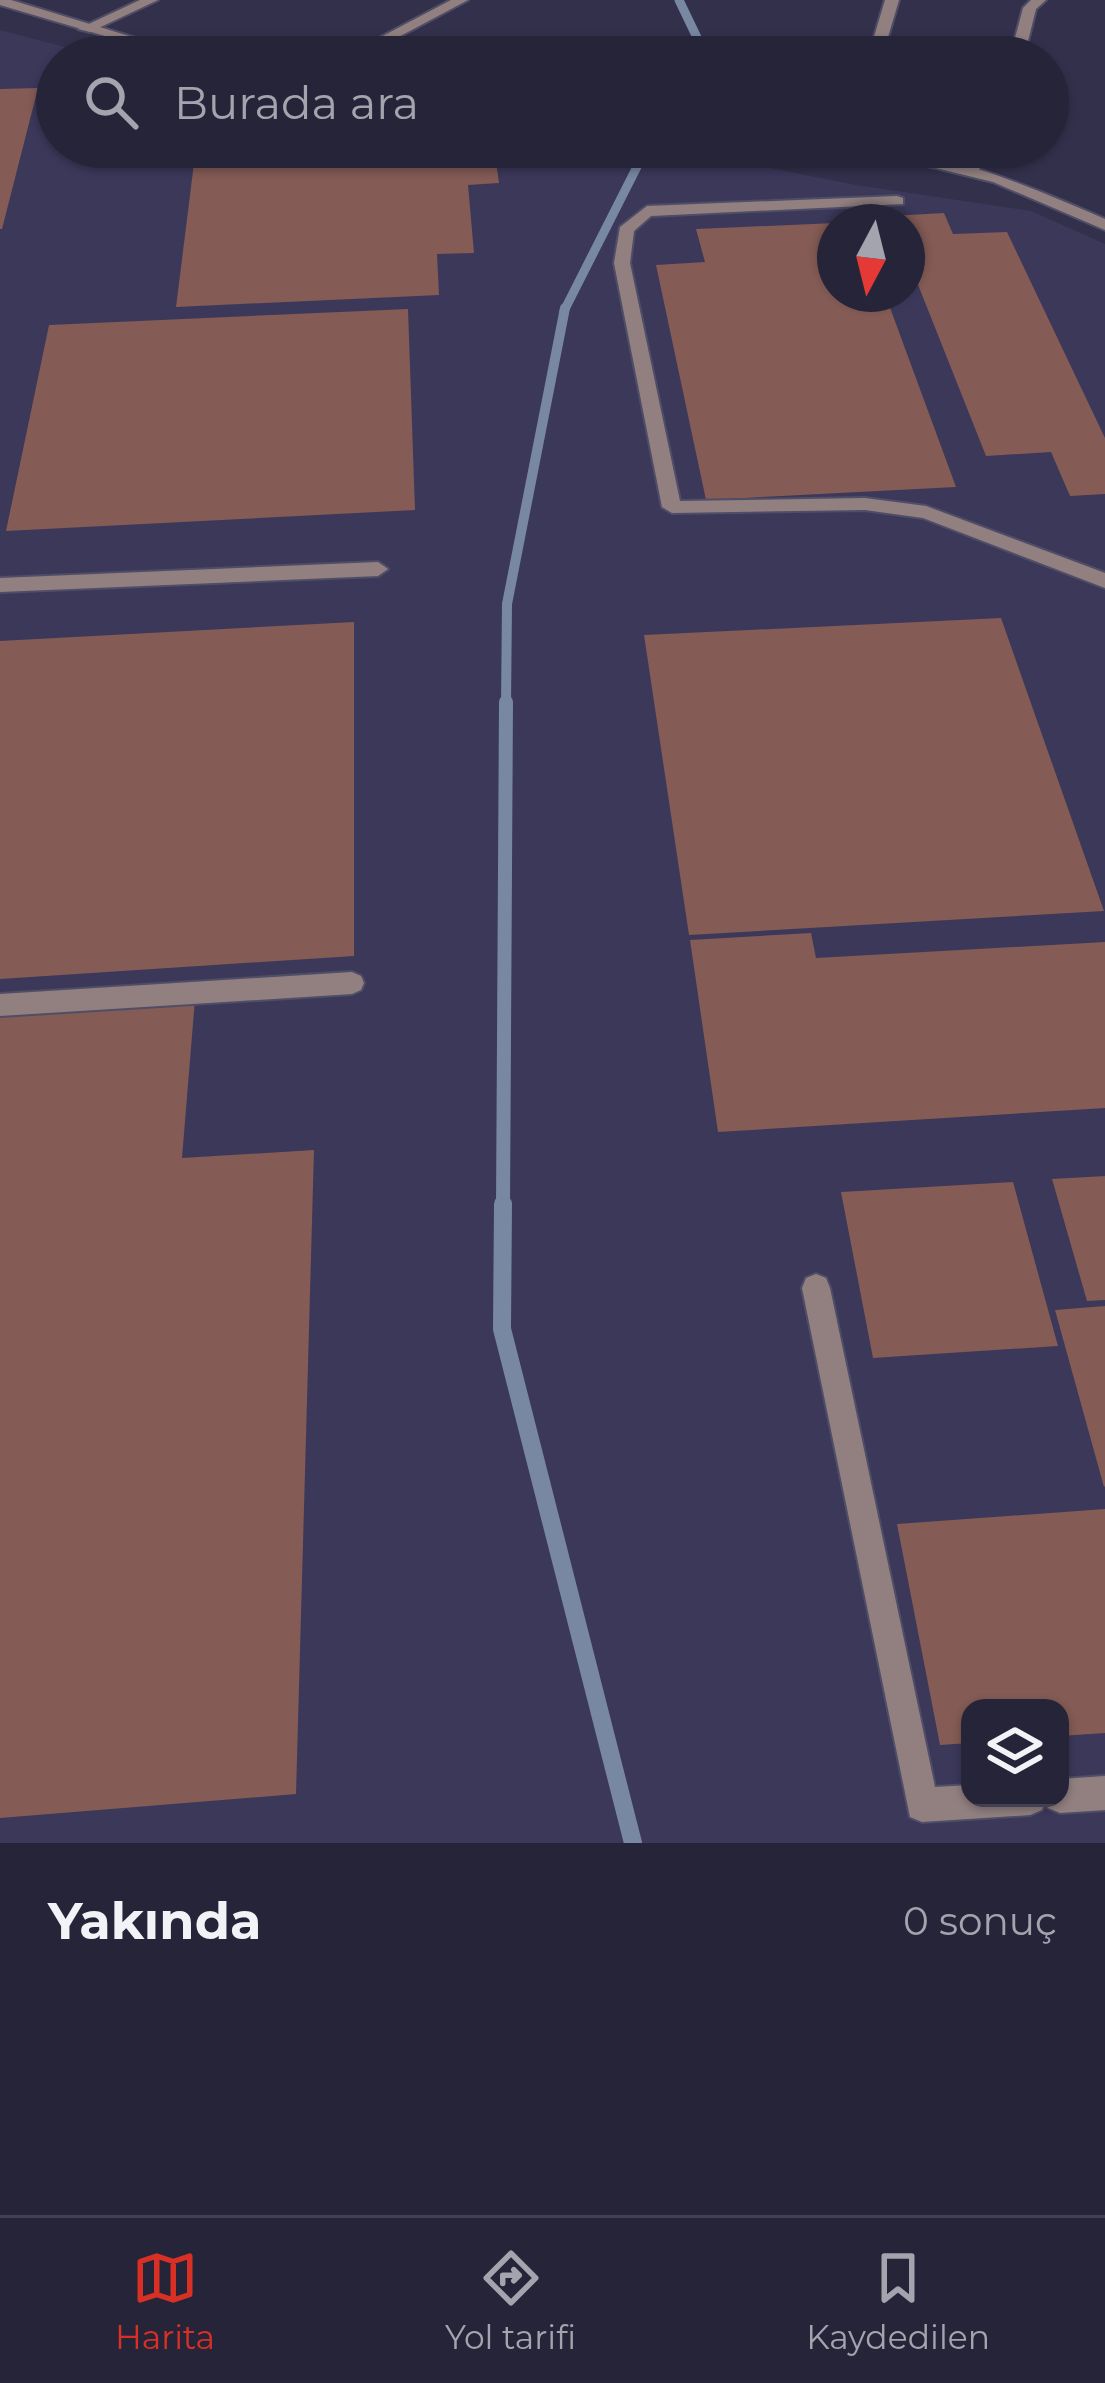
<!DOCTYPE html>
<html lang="tr">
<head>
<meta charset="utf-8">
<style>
	:root { --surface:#262439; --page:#2e2c41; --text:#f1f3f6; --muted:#a4a4ae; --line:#424153; --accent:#d93025 }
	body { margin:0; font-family:Montserrat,sans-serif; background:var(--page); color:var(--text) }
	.controls { position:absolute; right:36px; bottom:36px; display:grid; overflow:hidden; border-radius:24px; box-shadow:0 3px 9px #0004 }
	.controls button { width:108px; height:108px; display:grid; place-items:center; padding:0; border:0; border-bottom:3px solid var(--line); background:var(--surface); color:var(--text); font:60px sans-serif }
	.compass { position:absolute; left:817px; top:204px; width:108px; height:108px; border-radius:50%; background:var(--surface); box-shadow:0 3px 9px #0004; rotate:187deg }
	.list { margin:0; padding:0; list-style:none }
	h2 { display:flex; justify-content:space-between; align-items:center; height:156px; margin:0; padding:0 48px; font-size:51px }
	h2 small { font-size:39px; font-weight:400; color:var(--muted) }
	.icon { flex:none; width:66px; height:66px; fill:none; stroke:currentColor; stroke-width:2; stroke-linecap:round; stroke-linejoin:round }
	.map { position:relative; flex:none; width:1105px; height:1843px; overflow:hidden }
	.search { position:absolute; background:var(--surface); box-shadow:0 3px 9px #0004; left:36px; right:36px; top:36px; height:132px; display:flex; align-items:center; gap:30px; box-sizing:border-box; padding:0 42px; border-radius:66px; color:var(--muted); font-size:45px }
	.sheet { height:372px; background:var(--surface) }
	nav { display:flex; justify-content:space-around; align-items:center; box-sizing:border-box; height:168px; border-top:3px solid var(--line); background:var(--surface); font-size:33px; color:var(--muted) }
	nav a { display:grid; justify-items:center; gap:6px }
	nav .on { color:var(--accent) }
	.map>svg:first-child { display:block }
	.built { fill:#3b385a; fill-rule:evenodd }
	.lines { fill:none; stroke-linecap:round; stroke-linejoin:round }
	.stream-far3 { stroke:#7888a2; stroke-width:9 }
	.stream-far2 { stroke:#7888a2; stroke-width:10 }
	.stream-far1 { stroke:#7888a2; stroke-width:14 }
	.stream { stroke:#7888a2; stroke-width:18 }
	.building { fill:#845b55 }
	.service-casing { stroke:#504d67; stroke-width:4 }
	.minor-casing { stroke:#504d67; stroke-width:4 }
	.tertiary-casing { stroke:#504d67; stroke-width:4 }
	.service { fill:#928081; fill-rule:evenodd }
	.minor { fill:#928081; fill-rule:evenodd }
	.tertiary { fill:#928081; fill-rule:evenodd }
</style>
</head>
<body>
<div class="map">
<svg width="1105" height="1843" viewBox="0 0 1105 1843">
	<rect width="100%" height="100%" fill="#33304c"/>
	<path class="built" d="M0,30L103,57H57V147H665L856,185L1031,211L1105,244V1843H0ZM835,222H907V294H835ZM970,1708H1060V1798H970Z"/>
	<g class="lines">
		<path class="stream-far3" d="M679,0L703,50L700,57
			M564,311L647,147"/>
		<path class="stream-far2" d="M506,705L507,604L565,308"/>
		<path class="stream-far1" d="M503,1207L506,702"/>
		<path class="stream" d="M503,1204L502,1329L633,1843"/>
	</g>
	<path class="building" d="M38,88L2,229H0V89Z
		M196,147H494L499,183L468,185L474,253L437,254L439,295L176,307Z
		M944,213L953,234L1007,232L1105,438V494L1070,496L1051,452L986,456L907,257V222H893L891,216Z
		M835,223V294H885L956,487L706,500L656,265L705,262L696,229Z
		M408,309L415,510L6,531L49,325Z
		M1001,618L1104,911L689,935L644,635Z
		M354,622V956L0,979V641Z
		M811,933L816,958L1105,942V1108L718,1132L690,940Z
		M195,999L182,1158L314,1150L296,1794L0,1818V1010Z
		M1105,1176V1300L1087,1301L1052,1179Z
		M1013,1182L1058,1346L873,1358L841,1192Z
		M1105,1306V1486L1104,1487L1055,1310Z
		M1105,1509V1733L1060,1736V1708H970V1743L940,1745L897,1524Z"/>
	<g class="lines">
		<defs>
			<path id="service" d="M897,196L903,198V204L651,216L634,231L630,263L680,501L865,498L926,506L1105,573V588L923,518L865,510L672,513L662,507L614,263L620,227L647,206Z
				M378,562L388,569L378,576L0,592V578Z
				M352,972L361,976L364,983L361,990L352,994L0,1016V994Z
				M816,1274L826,1278L830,1288L935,1787L970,1785V1798H1060V1779L1105,1776V1810L1060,1813L1048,1808L1045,1802L1042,1810L1030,1815L922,1822L910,1817L802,1288L806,1278Z"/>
			<path id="minor" d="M140,0H158L90,32L78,29Z
				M451,0H468L361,57H343Z
				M885,0H899L882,57H868Z
				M1031,0H1046L1036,9L1024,57H1010L1023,8Z
				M973,147H987L979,170L971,175L963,170Z"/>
			<path id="tertiary" d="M0,0H11L198,57H176L0,5Z
				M850,147C939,147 1024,184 1105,219V230L993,182Z"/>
		</defs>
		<use href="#service" class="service-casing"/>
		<use href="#minor" class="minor-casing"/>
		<use href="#tertiary" class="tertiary-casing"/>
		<use href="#service" class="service"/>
		<use href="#minor" class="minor"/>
		<use href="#tertiary" class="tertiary"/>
	</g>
</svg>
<div class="controls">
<button><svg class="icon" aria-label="layers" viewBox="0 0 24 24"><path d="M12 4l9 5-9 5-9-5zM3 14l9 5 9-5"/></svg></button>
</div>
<svg class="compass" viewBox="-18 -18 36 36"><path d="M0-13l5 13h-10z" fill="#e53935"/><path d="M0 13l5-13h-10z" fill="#a4a4ae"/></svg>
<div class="search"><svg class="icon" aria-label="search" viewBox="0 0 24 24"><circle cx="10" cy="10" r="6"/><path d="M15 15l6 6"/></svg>Burada ara</div>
</div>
<section class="sheet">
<h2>Yakında<small>0 sonuç</small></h2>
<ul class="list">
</ul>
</section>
<nav>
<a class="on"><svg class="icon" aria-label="map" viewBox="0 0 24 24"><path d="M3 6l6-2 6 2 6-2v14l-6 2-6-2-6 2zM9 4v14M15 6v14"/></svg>Harita</a>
<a><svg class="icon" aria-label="directions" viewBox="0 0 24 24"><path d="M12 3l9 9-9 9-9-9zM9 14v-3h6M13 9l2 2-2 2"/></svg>Yol tarifi</a>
<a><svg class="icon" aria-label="saved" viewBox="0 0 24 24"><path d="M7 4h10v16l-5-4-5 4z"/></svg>Kaydedilen</a>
</nav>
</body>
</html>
